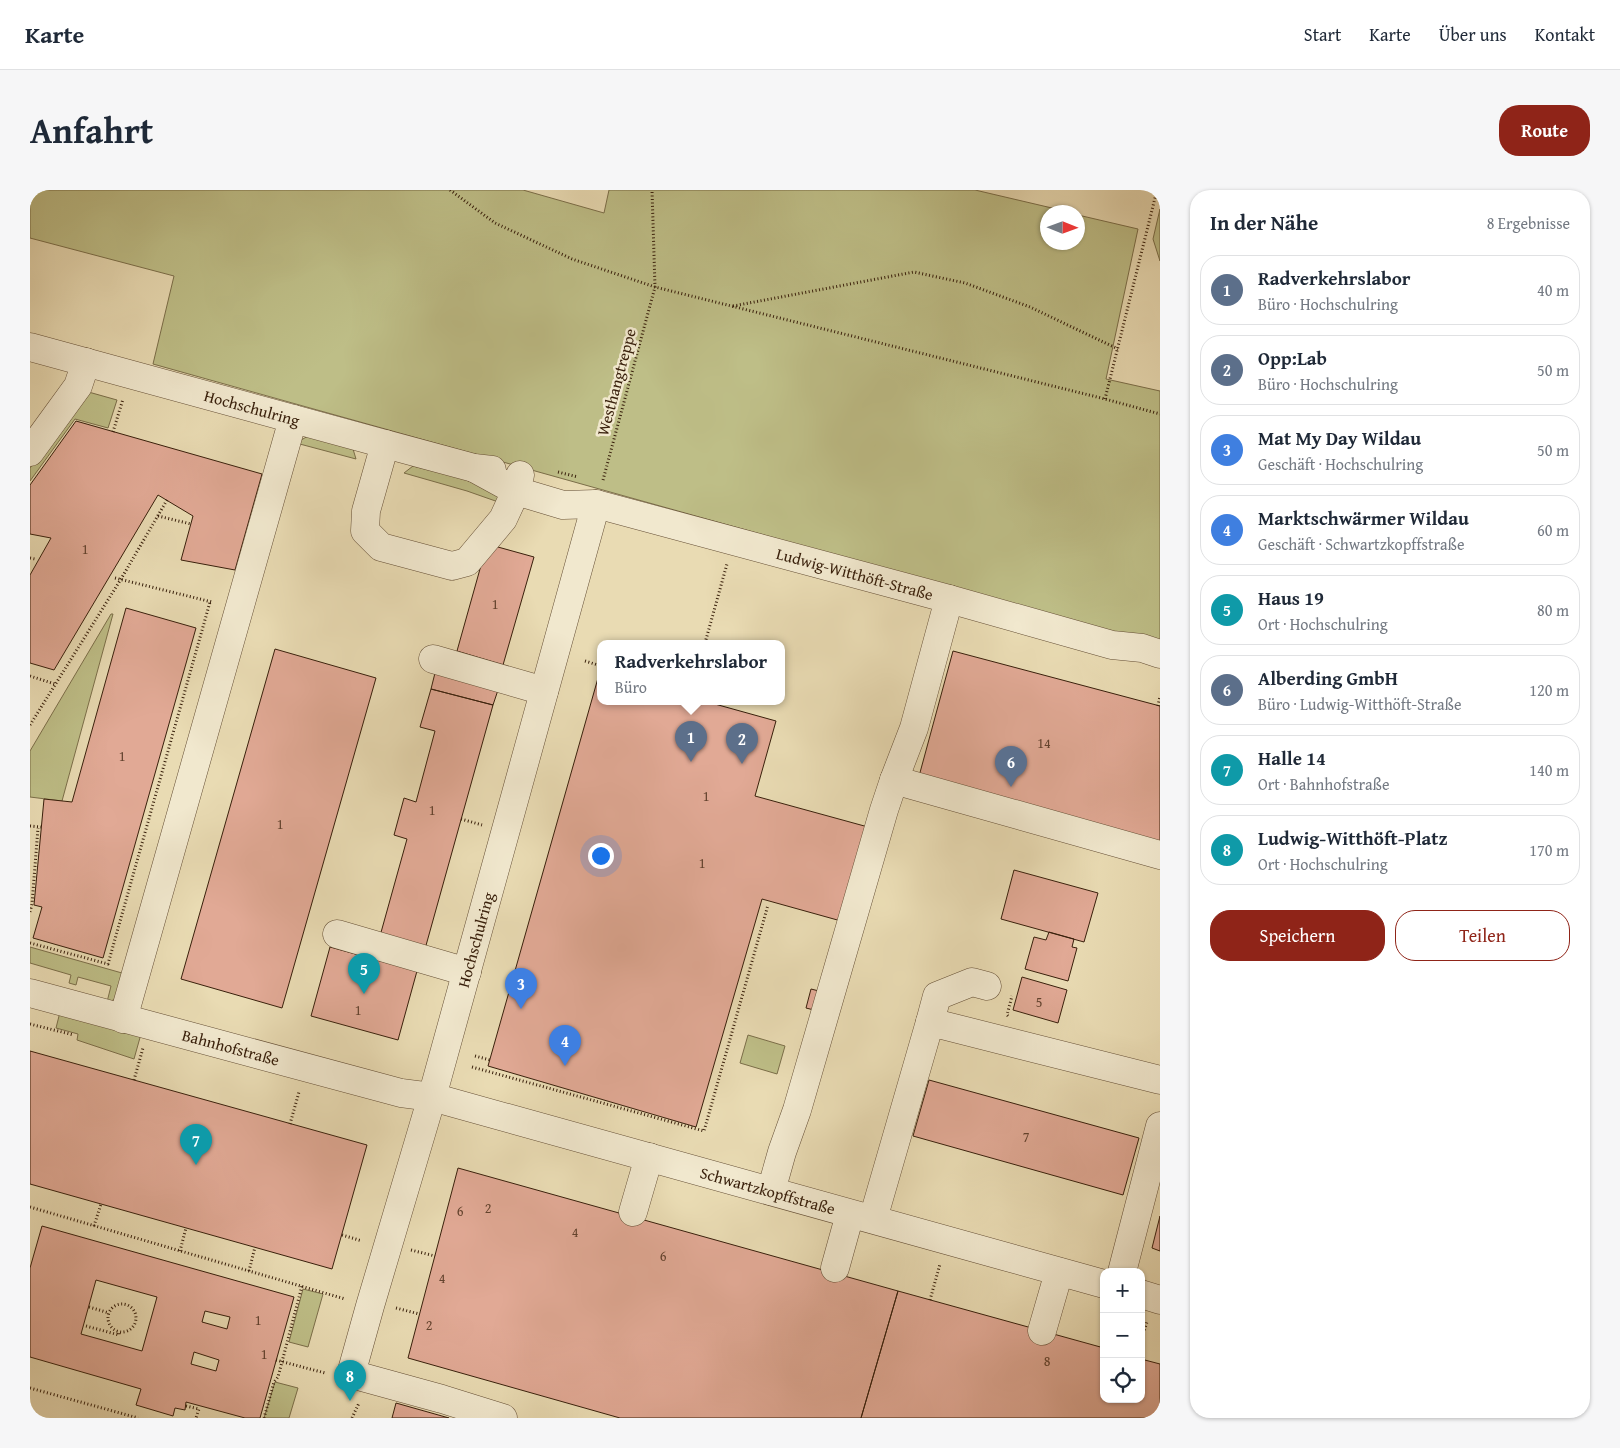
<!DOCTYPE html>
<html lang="de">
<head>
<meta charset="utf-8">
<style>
	:root { --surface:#fff; --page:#f6f6f7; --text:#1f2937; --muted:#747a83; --line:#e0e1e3; --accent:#8f2418 }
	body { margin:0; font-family:"Gentium Book Plus",serif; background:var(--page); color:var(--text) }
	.controls { position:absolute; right:15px; bottom:15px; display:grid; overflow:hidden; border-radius:10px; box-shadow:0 1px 4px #0004 }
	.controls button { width:45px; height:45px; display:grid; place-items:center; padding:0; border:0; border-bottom:1px solid var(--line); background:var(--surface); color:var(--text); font:25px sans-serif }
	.compass { position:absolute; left:1010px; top:15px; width:45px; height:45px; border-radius:50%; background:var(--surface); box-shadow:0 1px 4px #0004; rotate:91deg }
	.you { position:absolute; left:570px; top:665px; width:18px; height:18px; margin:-12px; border:4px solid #fff; border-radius:50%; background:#1a73e8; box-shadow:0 0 0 8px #1a73e833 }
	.badge { display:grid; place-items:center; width:32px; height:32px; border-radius:50%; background:var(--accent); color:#fff; font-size:16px; font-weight:700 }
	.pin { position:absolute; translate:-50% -41px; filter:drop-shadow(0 1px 2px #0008) }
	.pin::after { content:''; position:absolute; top:26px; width:18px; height:15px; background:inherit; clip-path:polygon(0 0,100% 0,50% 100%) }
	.popup { position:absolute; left:567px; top:450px; width:188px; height:65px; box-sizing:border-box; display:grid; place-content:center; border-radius:10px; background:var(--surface); filter:drop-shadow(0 1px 4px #0005); font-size:16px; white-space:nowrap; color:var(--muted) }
	.popup b { font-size:19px; color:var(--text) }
	.popup::after { content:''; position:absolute; left:50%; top:100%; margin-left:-10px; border:10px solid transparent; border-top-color:var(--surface) }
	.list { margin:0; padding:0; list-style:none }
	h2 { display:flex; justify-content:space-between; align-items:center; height:65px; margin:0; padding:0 20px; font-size:21px }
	h2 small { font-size:16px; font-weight:400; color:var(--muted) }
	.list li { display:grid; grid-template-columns:32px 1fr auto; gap:15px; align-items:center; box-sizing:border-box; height:70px; margin:0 10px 10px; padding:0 10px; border:1px solid var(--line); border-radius:20px }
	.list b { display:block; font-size:19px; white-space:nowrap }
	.list p { margin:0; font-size:16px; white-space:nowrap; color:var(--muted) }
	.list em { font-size:16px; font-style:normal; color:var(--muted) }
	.actions { display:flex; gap:10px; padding:15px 20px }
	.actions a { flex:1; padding:11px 0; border:1px solid var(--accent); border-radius:20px; text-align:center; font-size:18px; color:var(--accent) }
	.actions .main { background:var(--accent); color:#fff }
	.icon { flex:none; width:28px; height:28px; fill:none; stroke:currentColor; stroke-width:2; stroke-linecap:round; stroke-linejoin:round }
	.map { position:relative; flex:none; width:1130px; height:1228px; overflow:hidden; border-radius:20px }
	header { display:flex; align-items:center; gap:30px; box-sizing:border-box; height:70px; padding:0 25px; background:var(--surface); border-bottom:1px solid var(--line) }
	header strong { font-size:24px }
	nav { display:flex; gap:28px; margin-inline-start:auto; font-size:18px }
	.intro { display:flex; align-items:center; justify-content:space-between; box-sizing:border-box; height:120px; padding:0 30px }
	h1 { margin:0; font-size:35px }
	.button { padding:12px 22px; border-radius:20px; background:var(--accent); color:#fff; font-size:18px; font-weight:700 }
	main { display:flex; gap:30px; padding:0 30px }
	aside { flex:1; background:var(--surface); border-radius:20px; box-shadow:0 1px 4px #0004 }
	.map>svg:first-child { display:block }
	.green { fill:#bebe87; stroke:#7b6e49 }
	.building { fill:#e1a995; stroke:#381f0b; fill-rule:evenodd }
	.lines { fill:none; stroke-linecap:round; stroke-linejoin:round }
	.minor-casing { stroke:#644e35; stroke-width:29 }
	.path { stroke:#381f0b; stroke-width:3; stroke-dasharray:1 2.5; stroke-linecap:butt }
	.minor { stroke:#f1e8ce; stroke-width:28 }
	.labels { text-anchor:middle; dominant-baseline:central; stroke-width:5; stroke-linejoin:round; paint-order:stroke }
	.number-label { font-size:14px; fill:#62422e }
	.street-label { font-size:16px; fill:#381f0b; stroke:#f1e8ce }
</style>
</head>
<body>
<header>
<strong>Karte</strong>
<nav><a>Start</a><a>Karte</a><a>Über uns</a><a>Kontakt</a></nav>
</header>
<div class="intro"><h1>Anfahrt</h1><a class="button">Route</a></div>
<main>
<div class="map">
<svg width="1130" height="1228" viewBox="0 0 1130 1228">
	<rect width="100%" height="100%" fill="#e9dbb3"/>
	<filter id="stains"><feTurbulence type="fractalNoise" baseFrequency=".004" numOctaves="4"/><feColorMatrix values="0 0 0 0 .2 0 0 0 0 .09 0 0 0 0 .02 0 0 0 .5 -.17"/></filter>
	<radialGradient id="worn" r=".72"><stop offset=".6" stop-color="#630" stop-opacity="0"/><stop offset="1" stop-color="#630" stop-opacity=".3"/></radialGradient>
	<path class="green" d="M0,0H493L574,23L579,0H945L1039,22H1018V52H1048V25L1108,39L1076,189L1130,201V456L123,174L144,86L0,48Z
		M1130,19V71L1123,49Z
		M55,201L87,210L78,238L45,229L0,291V278Z
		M278,246L323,259L326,269L266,253Z
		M383,276L452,293L475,303L474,314L437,301L374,283Z
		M81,424H83L32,611L0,607V561Z
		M0,757L92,783L87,809L77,812L81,796L48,787L46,795L39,793L41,785L0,773Z
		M30,822L111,844L104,869L47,850L48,844L26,838Z
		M718,845L755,856L747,884L710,873Z
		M273,1099L293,1104L278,1157L259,1152Z
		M245,1192L268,1198L259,1228H234Z"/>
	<path class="building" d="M46,231L232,284L205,380L151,370L163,326L128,305L24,480L0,473V385L21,348L0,344V295Z
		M457,354L504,367L473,475L427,461Z
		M96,418L166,438L73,768L3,748L12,717L4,715L14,609L42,612Z
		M245,459L346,488L252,818L151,789Z
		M923,461L1130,516V657L888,590Z
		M406,479L469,497L463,515L401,499Z
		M570,481H571V511H674L746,531L725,606L838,637L811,731L732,709L666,937L458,876Z
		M401,499L463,515L395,759L350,746L377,649L364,645L374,608L386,612L405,541L390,537Z
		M984,680L1068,703L1054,752L971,729Z
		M1019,742L1044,749L1042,757L1047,758L1038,791L995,779L1004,747L1016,750Z
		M300,757L387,781L368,850L281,826Z
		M992,787L1037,800L1028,833L983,820Z
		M781,799L789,801L784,820L776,818Z
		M0,861L337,955L302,1079L0,994Z
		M899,890L1109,948L1093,1005L883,946Z
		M428,978L868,1101L831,1228H590L378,1168Z
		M1130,1026V1061L1122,1058Z
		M12,1036L264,1107L230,1228H215L156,1212L155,1220L145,1218L143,1226L106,1215L111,1199L0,1167V1078ZM66,1090L127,1107L112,1161L51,1144ZM175,1121L200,1127L197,1139L172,1132ZM164,1162L189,1170L186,1181L161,1174Z
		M868,1101L1074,1158V1209H1111V1169L1130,1174V1228H831Z
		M366,1213L373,1215L419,1228H362Z"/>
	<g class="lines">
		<defs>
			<g id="minor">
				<path id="s1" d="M0,157L355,254L444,278L462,280"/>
				<path d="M355,254L336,321L335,341L351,357L422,376L437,372L473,329L486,301L490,285"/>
				<path d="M0,262L48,196L56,172"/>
				<path id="s2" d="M444,278L486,301L533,315L566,314L919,409L1082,455L1112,458L1130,464"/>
				<path d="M403,469L514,501"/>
				<path d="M864,590L1130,665"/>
				<path d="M307,744L437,782"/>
				<path id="s3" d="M0,803L371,903L402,907L1074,1094"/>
				<path d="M93,829L263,229"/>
				<path d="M900,832L907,806L942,792L957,796"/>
				<path d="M741,1001L752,962L767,920L854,620L864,590L884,538L919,409"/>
				<path d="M603,1022L619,967"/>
				<path d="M843,1029L900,832L1130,890"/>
				<path d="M805,1078L820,1024"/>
				<path d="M1092,1082L1130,936"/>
				<path d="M1111,1104L1130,1110"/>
				<path d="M1012,1141L1029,1082"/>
				<path id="s4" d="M473,1228L412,1209L321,1184L340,1116L402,907L566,314"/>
			</g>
		</defs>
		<use href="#minor" class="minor-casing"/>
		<path class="path" d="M420,0L465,33L542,69L625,97L1075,209L1130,224
			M703,116L884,82L935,93L1000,117L1088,159
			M1075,209L1127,0
			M83,242L93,209
			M528,282L548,287
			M573,290L625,97L622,0
			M128,326L161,334
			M0,368L5,369
			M85,388L182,412
			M675,453L697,374
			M555,471L571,476
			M0,486L25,494
			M1128,516L1130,506
			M0,535L91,389L137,310
			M431,629L452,635
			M0,636L11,637
			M0,722L2,714L8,638
			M0,753L78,774L180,412
			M978,826L977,825L982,806
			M0,834L44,845
			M445,866L460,870
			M442,877L674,941L738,715
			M104,890L113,858
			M260,934L269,902
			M0,1017L315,1109
			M64,1036L71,1014
			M312,1045L332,1051
			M381,1060L405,1066
			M150,1061L156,1038
			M219,1081L225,1057
			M900,1110L910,1074
			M78 1128a14 14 0 1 1 28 0a14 14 0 1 1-28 0Z
			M59,1117L79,1123
			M366,1118L389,1124
			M56,1136L89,1145V1142
			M1111,1150L1117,1132
			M246,1170L295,1183
			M0,1198L108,1228
			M156,1216L169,1219L166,1228
			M234,1228L244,1192L248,1187L272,1096
			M322,1228L329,1213"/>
		<use href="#minor" class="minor"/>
	</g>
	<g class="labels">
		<g class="number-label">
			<text x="55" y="359">1</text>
			<text x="465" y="414">1</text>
			<text x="1014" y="553">14</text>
			<text x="92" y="566">1</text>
			<text x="676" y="606">1</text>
			<text x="402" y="620">1</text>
			<text x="250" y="634">1</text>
			<text x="672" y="673">1</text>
			<text x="1009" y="812">5</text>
			<text x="328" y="820">1</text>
			<text x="996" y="947">7</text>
			<text x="458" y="1018">2</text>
			<text x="430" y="1021">6</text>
			<text x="545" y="1042">4</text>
			<text x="633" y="1066">6</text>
			<text x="412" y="1088">4</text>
			<text x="228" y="1130">1</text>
			<text x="399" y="1135">2</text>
			<text x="234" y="1164">1</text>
			<text x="1017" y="1171">8</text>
		</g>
		<g class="street-label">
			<text transform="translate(586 192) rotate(-75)">Westhangtreppe</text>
			<text stroke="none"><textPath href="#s1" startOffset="230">Hochschulring</textPath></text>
			<text stroke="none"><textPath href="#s2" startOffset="398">Ludwig-Witthöft-Straße</textPath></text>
			<text stroke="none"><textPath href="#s4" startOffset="610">Hochschulring</textPath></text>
			<text stroke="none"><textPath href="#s3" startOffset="208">Bahnhofstraße</textPath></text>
			<text stroke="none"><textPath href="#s3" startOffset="764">Schwartzkopffstraße</textPath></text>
		</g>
	</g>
	<rect width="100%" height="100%" filter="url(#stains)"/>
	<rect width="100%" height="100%" fill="url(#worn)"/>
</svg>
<div class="controls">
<button>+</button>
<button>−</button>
<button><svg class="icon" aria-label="locate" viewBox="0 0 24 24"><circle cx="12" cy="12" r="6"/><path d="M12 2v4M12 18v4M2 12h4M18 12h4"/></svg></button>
</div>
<svg class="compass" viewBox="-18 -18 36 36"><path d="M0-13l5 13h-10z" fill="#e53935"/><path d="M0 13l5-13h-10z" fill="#747a83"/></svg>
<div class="you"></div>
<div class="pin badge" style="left:661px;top:572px;background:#5c6f8a">1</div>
<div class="popup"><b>Radverkehrslabor</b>Büro</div>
<div class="pin badge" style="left:712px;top:574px;background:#5c6f8a">2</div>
<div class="pin badge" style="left:491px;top:819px;background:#3f7fe0">3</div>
<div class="pin badge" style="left:535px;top:876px;background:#3f7fe0">4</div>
<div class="pin badge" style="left:334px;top:804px;background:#0f9aa8">5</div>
<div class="pin badge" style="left:981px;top:597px;background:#5c6f8a">6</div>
<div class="pin badge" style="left:166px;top:975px;background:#0f9aa8">7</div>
<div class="pin badge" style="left:320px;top:1211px;background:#0f9aa8">8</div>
</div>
<aside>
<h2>In der Nähe<small>8 Ergebnisse</small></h2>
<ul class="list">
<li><span class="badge" style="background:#5c6f8a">1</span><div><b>Radverkehrslabor</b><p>Büro · Hochschulring</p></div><em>40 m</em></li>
<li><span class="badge" style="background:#5c6f8a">2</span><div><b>Opp:Lab</b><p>Büro · Hochschulring</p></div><em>50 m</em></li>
<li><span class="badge" style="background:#3f7fe0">3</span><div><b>Mat My Day Wildau</b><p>Geschäft · Hochschulring</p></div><em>50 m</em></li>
<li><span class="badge" style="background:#3f7fe0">4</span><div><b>Marktschwärmer Wildau</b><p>Geschäft · Schwartzkopffstraße</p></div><em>60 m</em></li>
<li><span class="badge" style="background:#0f9aa8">5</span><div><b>Haus 19</b><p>Ort · Hochschulring</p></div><em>80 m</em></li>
<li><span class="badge" style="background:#5c6f8a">6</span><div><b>Alberding GmbH</b><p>Büro · Ludwig-Witthöft-Straße</p></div><em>120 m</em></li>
<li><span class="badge" style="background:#0f9aa8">7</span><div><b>Halle 14</b><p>Ort · Bahnhofstraße</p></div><em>140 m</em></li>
<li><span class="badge" style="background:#0f9aa8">8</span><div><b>Ludwig-Witthöft-Platz</b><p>Ort · Hochschulring</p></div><em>170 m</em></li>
</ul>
<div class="actions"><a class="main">Speichern</a><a>Teilen</a></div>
</aside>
</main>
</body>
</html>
